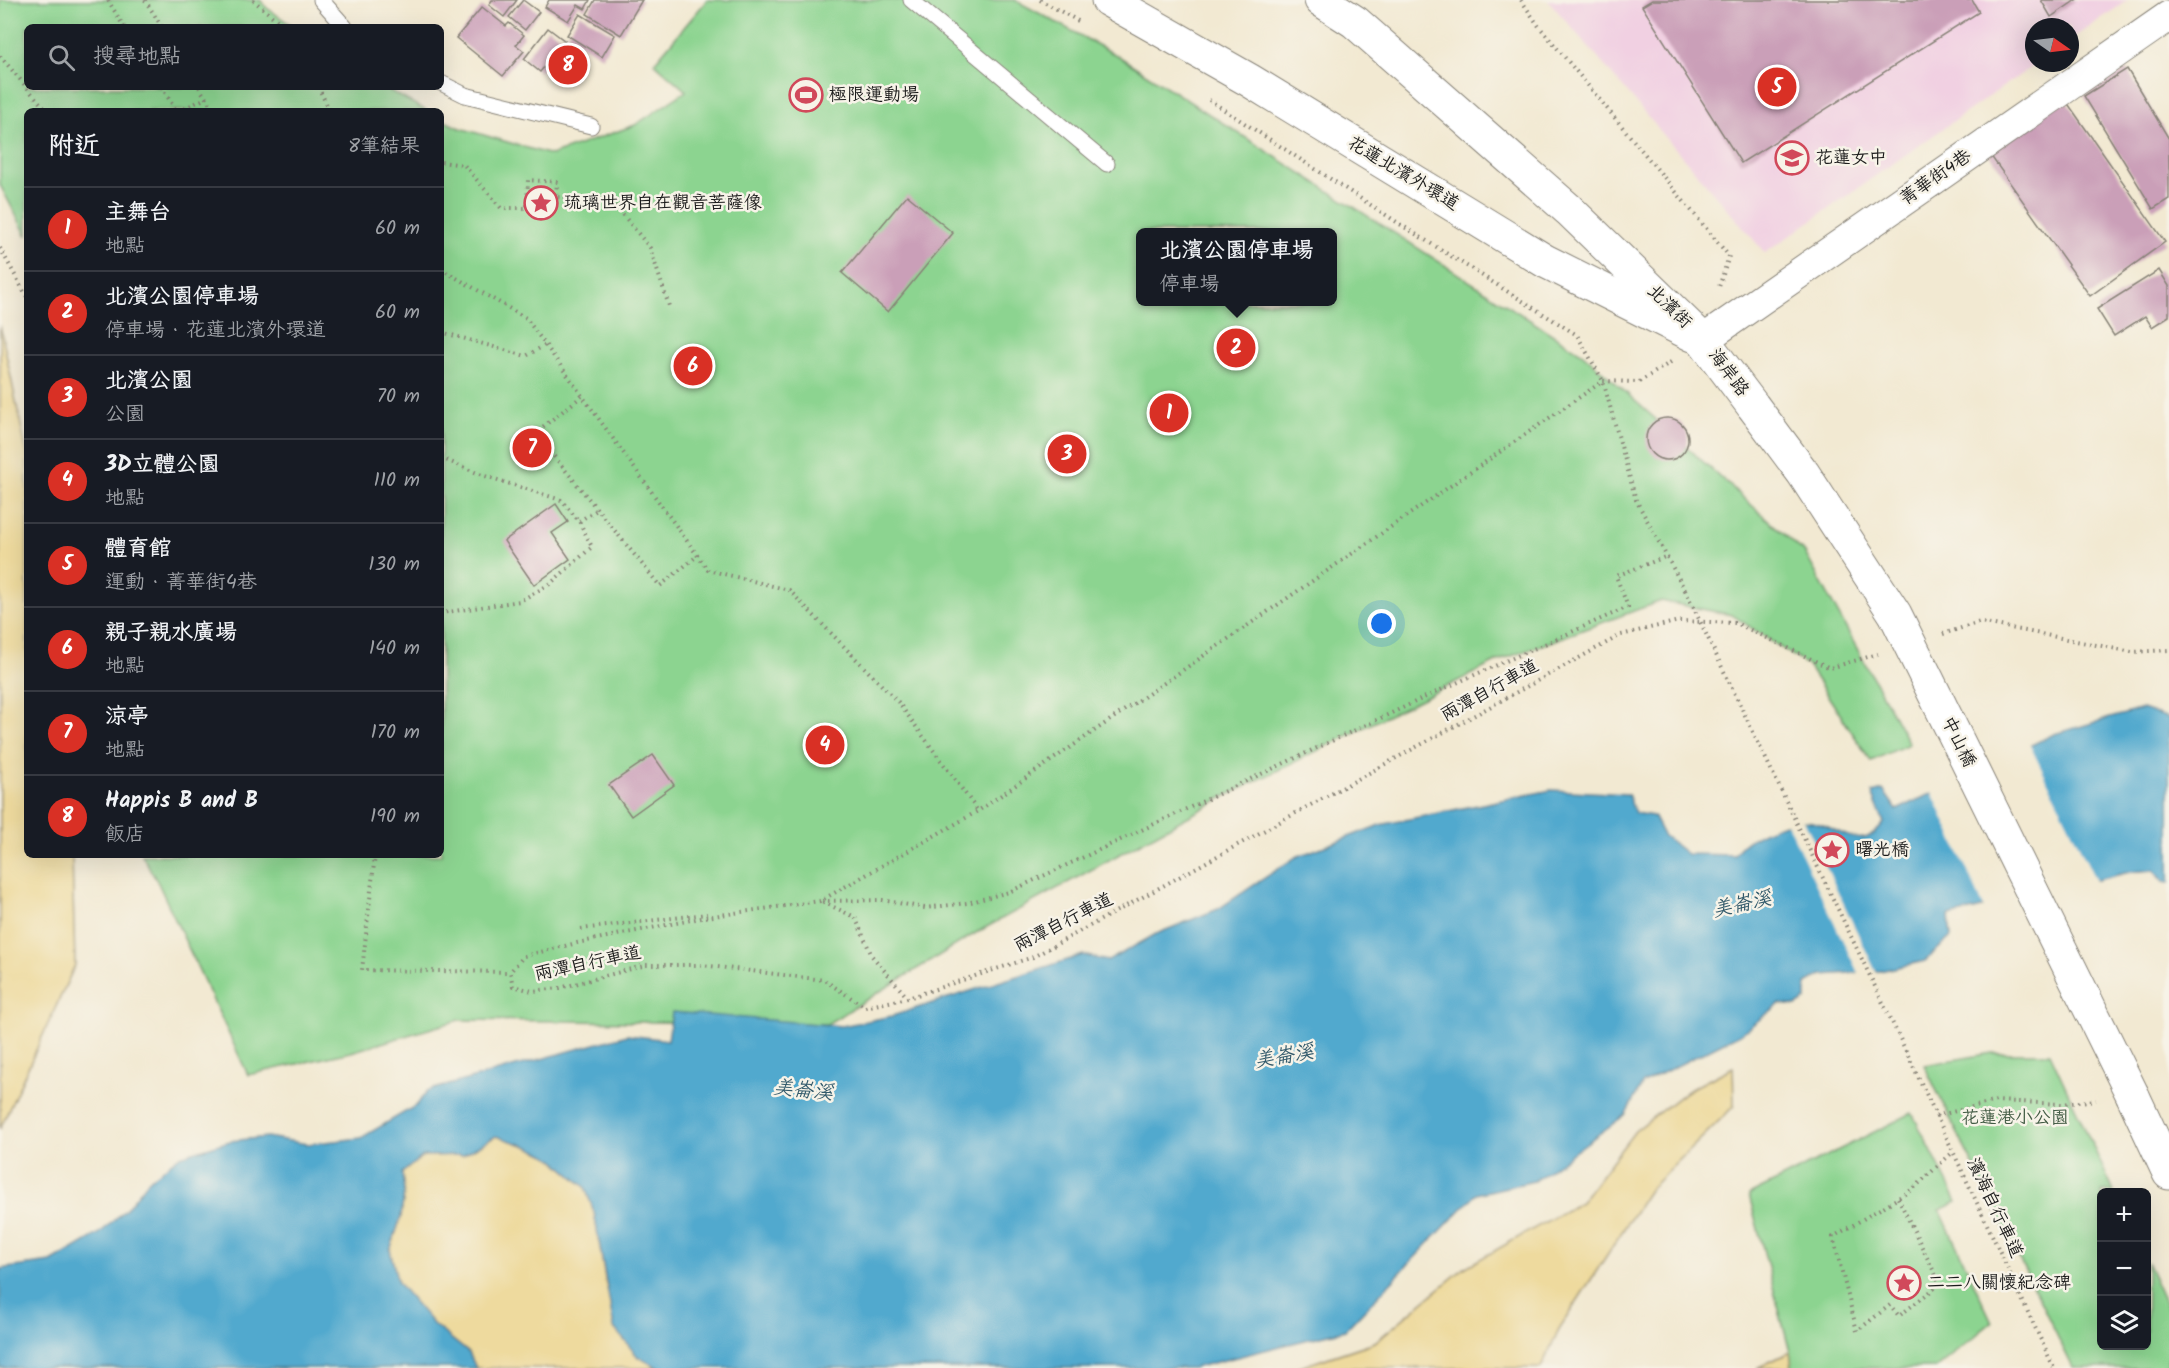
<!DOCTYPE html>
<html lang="zh-TW">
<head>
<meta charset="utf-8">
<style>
	:root { --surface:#171b24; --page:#242831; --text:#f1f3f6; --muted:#9ea1a6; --line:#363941; --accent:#d93025 }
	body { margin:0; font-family:Kalam,"LXGW WenKai TC",sans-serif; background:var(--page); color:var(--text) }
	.controls { position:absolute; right:18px; bottom:18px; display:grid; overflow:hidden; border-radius:9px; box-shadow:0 6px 24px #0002 }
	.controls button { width:54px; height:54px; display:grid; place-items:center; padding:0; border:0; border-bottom:2px solid var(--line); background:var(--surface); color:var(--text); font:30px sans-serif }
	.compass { position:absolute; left:2025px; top:18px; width:54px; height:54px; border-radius:50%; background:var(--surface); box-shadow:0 6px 24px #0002; rotate:104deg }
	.you { position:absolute; left:1382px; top:624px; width:21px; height:21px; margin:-15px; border:4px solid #fff; border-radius:50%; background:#1a73e8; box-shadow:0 0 0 9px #1a73e833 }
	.badge { display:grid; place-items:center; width:39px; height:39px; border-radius:50%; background:var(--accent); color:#fff; font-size:20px; font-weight:700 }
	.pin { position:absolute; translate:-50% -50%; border:3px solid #fff; box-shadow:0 2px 6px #0006 }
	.popup { position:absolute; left:1136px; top:228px; width:201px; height:78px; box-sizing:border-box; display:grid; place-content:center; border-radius:9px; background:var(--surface); filter:drop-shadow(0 2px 4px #0005); font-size:20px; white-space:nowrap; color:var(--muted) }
	.popup b { font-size:22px; color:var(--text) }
	.popup::after { content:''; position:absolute; left:50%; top:100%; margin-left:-12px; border:12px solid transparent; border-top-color:var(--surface) }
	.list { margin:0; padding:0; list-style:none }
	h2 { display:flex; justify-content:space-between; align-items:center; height:78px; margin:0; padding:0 24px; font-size:26px }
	h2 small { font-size:20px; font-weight:400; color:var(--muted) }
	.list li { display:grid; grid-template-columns:39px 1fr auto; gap:18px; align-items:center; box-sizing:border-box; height:84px; padding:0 24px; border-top:2px solid var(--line) }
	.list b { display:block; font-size:22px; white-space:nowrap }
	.list p { margin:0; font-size:20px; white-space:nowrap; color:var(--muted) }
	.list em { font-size:20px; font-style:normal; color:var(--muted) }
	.icon { flex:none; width:33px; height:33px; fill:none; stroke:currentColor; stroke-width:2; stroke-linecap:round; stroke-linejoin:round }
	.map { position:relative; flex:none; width:2169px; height:1368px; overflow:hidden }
	.search { position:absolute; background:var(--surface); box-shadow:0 6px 24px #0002; left:24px; top:24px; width:420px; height:66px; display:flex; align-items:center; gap:15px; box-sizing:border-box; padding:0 21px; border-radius:9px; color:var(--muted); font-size:22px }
	.panel { position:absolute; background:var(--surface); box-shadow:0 6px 24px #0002; left:24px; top:108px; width:420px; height:750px; border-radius:9px }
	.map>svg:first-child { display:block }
	.built { fill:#f1d0e2 }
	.green { fill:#8cd490; stroke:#547856; stroke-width:1.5; fill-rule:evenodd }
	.sand { fill:#eeda9e; stroke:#857b5d; stroke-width:1.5 }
	.water { fill:#51a9ce; stroke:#366275; stroke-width:1.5 }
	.pier { fill:#f2e9d2 }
	.building { fill:#ca9fb8 }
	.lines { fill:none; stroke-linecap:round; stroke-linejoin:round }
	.service-casing { stroke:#878277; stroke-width:17 }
	.minor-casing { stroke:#878277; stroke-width:32 }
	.tertiary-casing { stroke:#878277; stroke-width:35 }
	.secondary-casing { stroke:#878277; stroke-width:35 }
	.path { stroke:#878277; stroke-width:4; stroke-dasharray:1.5 4.5; stroke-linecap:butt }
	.service { stroke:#fff; stroke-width:15 }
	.minor { stroke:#fff; stroke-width:30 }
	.tertiary { stroke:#fff; stroke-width:33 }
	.secondary { stroke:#fff; stroke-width:33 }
	.secondary-bridge-casing { stroke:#878277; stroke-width:35; stroke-linecap:butt }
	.path-bridge { stroke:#878277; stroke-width:4; stroke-dasharray:1.5 4.5; stroke-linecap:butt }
	.secondary-bridge { stroke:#fff; stroke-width:33 }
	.labels { text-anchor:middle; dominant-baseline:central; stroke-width:5; stroke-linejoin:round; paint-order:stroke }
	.poi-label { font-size:18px; fill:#1c1c1c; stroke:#f7f3e8; text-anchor:start }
	.street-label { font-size:18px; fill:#1c1c1c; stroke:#f7f3e8 }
	.park-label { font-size:18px; fill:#435c45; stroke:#f7f3e8 }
	.water-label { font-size:20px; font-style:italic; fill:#345b6c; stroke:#f7f3e8 }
</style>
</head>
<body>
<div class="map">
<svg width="2169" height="1368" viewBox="0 0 2169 1368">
	<rect width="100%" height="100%" fill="#f7f3e8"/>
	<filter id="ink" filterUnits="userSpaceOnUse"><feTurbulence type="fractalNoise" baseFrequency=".0167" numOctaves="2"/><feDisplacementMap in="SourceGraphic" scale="12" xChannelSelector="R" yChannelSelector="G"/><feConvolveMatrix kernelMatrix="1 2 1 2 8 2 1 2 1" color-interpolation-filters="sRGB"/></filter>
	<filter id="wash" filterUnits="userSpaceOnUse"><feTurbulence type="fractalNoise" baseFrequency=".008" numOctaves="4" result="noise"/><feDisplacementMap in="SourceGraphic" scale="24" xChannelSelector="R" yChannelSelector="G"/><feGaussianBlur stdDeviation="1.35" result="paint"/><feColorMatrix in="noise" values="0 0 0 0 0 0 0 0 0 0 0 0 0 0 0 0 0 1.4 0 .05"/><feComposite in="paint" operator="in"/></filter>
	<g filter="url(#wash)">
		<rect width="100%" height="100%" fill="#f2e9d2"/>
		<path class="built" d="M1548,0H2128L2070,40V27H2034V63H2037L1765,253Z"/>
		<path class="green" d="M0,0H260L267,8L294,27H27V87H383L427,111H27V236L0,185Z
			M707,0H1015L1120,57L1583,354L1805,553L1909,744L1871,761L1808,666L1732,615L1661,601L1498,661L1222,798L974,934L827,1024L459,1020L351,1052L248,1075L158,883L142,855H441V119L457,127L551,155L635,125L686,91L654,63ZM1140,232H1332V302H1140Z
			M1992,1053H2050L2114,1192H2102V1346H2146L2147,1262L2169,1311V1368H2073L1924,1065Z
			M1912,1113L1957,1202L1940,1210L1992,1322L1936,1368H1792L1790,1352L1749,1195Z"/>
		<path class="sand" d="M0,325L27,454V855H72L75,965L0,1129Z
			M1733,1067L1734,1106L1649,1190L1559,1329L1541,1368H1297L1375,1342L1464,1268L1581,1202L1635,1131L1687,1091Z
			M496,1136L527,1146L550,1157L585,1187L594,1212L606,1285L638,1357L659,1368H476L469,1353L434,1325L398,1283L390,1250L401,1217L404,1192L402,1173L423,1156L463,1155Z
			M1790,1352L1792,1368H1757Z"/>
		<path class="water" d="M2142,709L2169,718V883L2164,882L2154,870L2130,872L1949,916L1951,937L1925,961L1880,971L1822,975L1806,984V1000L1796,1006L1780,1004L1740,1034L1643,1083L1625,1115L1534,1181L1476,1194L1345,1330L1193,1368H659L638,1357L614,1328L594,1212L585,1187L550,1157L527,1146L496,1136L463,1155L423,1156L402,1173L404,1192L401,1217L390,1250L398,1283L434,1325L469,1353L476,1368H0V1269L51,1262L100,1233L126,1209L149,1180L180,1156L230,1141L267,1137L307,1144L361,1138L417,1105L427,1091L627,1035L668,1040L672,1012L842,1026L892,1016L1083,955L1108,961L1156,934L1218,909L1296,857L1380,825L1551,790L1628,794L1635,813L1653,816L1663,835L1687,854L1734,855C1747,835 1789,818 1813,822C1841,827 1860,856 1884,823L1872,793L1883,790L1897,810L2054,734Z"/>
		<path class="pier" d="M2029,743L2097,883L1985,910L1931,790Z
			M1804,820L1877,974L1859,975L1786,821Z"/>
		<g id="blocks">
			<path class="building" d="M492,0H517L504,17L489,5Z
				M523,0L539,12L525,30L509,17Z
				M549,0H590L585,9L578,5L568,21L545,7Z
				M595,0H642L621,35L587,14Z
				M1652,0H1972L1979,12L1741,163L1642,6Z
				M2041,0H2076L2051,17Z
				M482,7L506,26L509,23L524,35L516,45L524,51L503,76L456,38Z
				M580,14L615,35L602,57L567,35Z
				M548,28L565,41L540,72L524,59Z
				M2127,69L2169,139V199L2153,209L2084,96Z
				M2064,98L2165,242L2090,296L1988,152Z
				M907,195L953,233L888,312L842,273Z
				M2159,270L2169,286V316L2152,327L2145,316L2114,336L2097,309Z
				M1646 439a21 21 0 1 1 42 0a21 21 0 1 1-42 0Z
				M556,504L568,522L552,533L570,559L534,585L504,541Z
				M653,755L674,785L631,816L609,785Z"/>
		</g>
	</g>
	<g filter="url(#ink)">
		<use href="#blocks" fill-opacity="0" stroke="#878277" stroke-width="1.5"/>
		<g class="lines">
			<defs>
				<path id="service" d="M321,0L345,27
					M911,0L1107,164
					M441,83L465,95L591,126"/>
				<path id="minor" d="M1703,340L2169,16"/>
				<path id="tertiary" d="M1108,0L1249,80L1545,261L1693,335"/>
				<path id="secondary" d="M1321,0L1355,22L1569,210L1703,340L1753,406
					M2133,1096L2169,1173"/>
			</defs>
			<use href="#service" class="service-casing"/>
			<use href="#minor" class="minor-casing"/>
			<use href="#tertiary" class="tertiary-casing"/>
			<use href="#secondary" class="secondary-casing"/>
			<path class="path" d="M108,0L124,27
				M145,0L162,27
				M253,0L285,27
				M1040,0L1082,23
				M1521,0L1538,25L1729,256L1719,287
				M0,56L47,111
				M162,87L176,111
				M199,87L214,111
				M318,87L330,111
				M1209,100L1406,228L1577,335L1603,381L1636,500L1685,590
				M179,111L206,98
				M441,162L464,165L501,208H527L528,180L557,182L556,197L611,200L650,248L669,306
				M0,248L27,297
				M441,269L526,318L708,570L789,590L898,702L978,811
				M441,332L526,356L545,345
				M1671,362L1639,382L1603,381L978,811L820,901L706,917L577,943L524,956L510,972L513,986L532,991L560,988L646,965H702L824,980L865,1007L908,998L1033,957L1621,635L1679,621L1736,623L1830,668L1878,654
				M582,396L535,433L660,586L697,556
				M441,458L482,475L561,500L579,521L592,547L550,584L520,601L441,613
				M579,521L597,510
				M1943,634L1980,622L2132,652L2169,650
				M375,855L362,970L510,972
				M822,901L882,900L925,908L967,903L1009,892L1445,688L1628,607L1616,576L1665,557
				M823,902L855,917L872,956L908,998
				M581,929L707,914
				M1916,1072L2054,1368
				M1936,1116L1996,1101L2062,1104L2096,1100
				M1898,1198L1940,1284L1899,1316L1890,1305L1857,1331L1833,1237L1913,1189L1953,1152"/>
			<use href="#service" class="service"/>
			<use href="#minor" class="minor"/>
			<use href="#tertiary" class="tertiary"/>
			<use href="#secondary" class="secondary"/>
			<defs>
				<path id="secondary-bridge" d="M1753,406L1803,473L1895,614L2133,1096"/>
			</defs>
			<use href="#secondary-bridge" class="secondary-bridge-casing"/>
			<path class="path-bridge" d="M1685,590L1916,1072"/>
			<use href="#secondary-bridge" class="secondary-bridge"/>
		</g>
	</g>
	<defs>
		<symbol id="stadium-ring" viewBox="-11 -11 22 22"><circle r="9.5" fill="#f7f3e8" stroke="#d1495b" stroke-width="1.5"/><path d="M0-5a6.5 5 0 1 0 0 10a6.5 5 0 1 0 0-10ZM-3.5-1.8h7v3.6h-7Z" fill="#d1495b"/></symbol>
		<symbol id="school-ring" viewBox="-11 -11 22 22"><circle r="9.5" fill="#f7f3e8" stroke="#d1495b" stroke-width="1.5"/><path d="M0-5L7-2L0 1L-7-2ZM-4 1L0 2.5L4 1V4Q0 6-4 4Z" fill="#d1495b"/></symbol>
		<symbol id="sight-ring" viewBox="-11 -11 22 22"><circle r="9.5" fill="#f7f3e8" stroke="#d1495b" stroke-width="1.5"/><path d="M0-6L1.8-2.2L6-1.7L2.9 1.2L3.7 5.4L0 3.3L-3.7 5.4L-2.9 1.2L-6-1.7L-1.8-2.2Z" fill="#d1495b"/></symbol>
	</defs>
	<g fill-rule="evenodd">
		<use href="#stadium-ring" x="787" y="76" width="38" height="38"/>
		<use href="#school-ring" x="1773" y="139" width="38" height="38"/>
		<use href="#sight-ring" x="522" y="184" width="38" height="38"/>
		<use href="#sight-ring" x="1813" y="831" width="38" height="38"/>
		<use href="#sight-ring" x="1885" y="1264" width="38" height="38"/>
	</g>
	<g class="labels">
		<g class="poi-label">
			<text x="829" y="95">極限運動場</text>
			<text x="1815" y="158">花蓮女中</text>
			<text x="564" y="203">琉璃世界自在觀音菩薩像</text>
			<text x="1855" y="850">曙光橋</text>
			<text x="1927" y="1283">二二八關懷紀念碑</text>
		</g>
		<g class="street-label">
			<text transform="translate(1403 174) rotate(31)">花蓮北濱外環道</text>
			<text transform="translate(1936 178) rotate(-35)">菁華街4巷</text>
			<text transform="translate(1669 307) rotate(44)">北濱街</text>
			<text transform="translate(1728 373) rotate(53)">海岸路</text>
			<text transform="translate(1490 691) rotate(-29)">兩潭自行車道</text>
			<text transform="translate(1958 742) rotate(64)">中山橋</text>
			<text transform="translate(1064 923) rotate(-27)">兩潭自行車道</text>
			<text transform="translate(588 964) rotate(-12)">兩潭自行車道</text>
			<text transform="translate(1994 1208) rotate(65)">濱海自行車道</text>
		</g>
		<g class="park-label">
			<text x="2015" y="1118">花蓮港小公園</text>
		</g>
		<g class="water-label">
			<text transform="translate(1742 905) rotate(-12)">美崙溪</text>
			<text transform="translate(1284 1057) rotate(-9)">美崙溪</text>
			<text transform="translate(803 1091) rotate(6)">美崙溪</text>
		</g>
	</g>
</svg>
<div class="controls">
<button>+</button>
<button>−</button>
<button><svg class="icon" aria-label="layers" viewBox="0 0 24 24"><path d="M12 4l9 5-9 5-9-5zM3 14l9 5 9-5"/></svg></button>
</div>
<svg class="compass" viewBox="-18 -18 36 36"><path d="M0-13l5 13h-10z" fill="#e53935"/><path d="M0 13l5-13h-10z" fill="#9ea1a6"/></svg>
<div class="you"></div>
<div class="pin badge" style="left:1169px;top:413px">1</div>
<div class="pin badge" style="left:1236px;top:348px">2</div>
<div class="popup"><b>北濱公園停車場</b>停車場</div>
<div class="pin badge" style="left:1067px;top:454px">3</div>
<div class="pin badge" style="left:825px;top:745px">4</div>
<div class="pin badge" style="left:1777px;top:87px">5</div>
<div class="pin badge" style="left:693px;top:366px">6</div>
<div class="pin badge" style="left:532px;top:448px">7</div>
<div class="pin badge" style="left:568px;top:65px">8</div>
<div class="search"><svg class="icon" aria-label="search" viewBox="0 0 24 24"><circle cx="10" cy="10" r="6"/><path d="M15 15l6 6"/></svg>搜尋地點</div>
<section class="panel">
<h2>附近<small>8筆結果</small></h2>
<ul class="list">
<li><span class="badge">1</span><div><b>主舞台</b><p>地點</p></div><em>60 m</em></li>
<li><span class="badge">2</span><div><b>北濱公園停車場</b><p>停車場 · 花蓮北濱外環道</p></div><em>60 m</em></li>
<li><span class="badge">3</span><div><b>北濱公園</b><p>公園</p></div><em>70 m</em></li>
<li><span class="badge">4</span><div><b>3D立體公園</b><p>地點</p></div><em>110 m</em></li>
<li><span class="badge">5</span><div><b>體育館</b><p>運動 · 菁華街4巷</p></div><em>130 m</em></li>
<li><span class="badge">6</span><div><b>親子親水廣場</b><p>地點</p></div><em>140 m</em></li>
<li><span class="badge">7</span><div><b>涼亭</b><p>地點</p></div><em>170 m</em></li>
<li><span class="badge">8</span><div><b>Happis B and B</b><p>飯店</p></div><em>190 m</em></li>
</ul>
</section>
</div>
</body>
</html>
